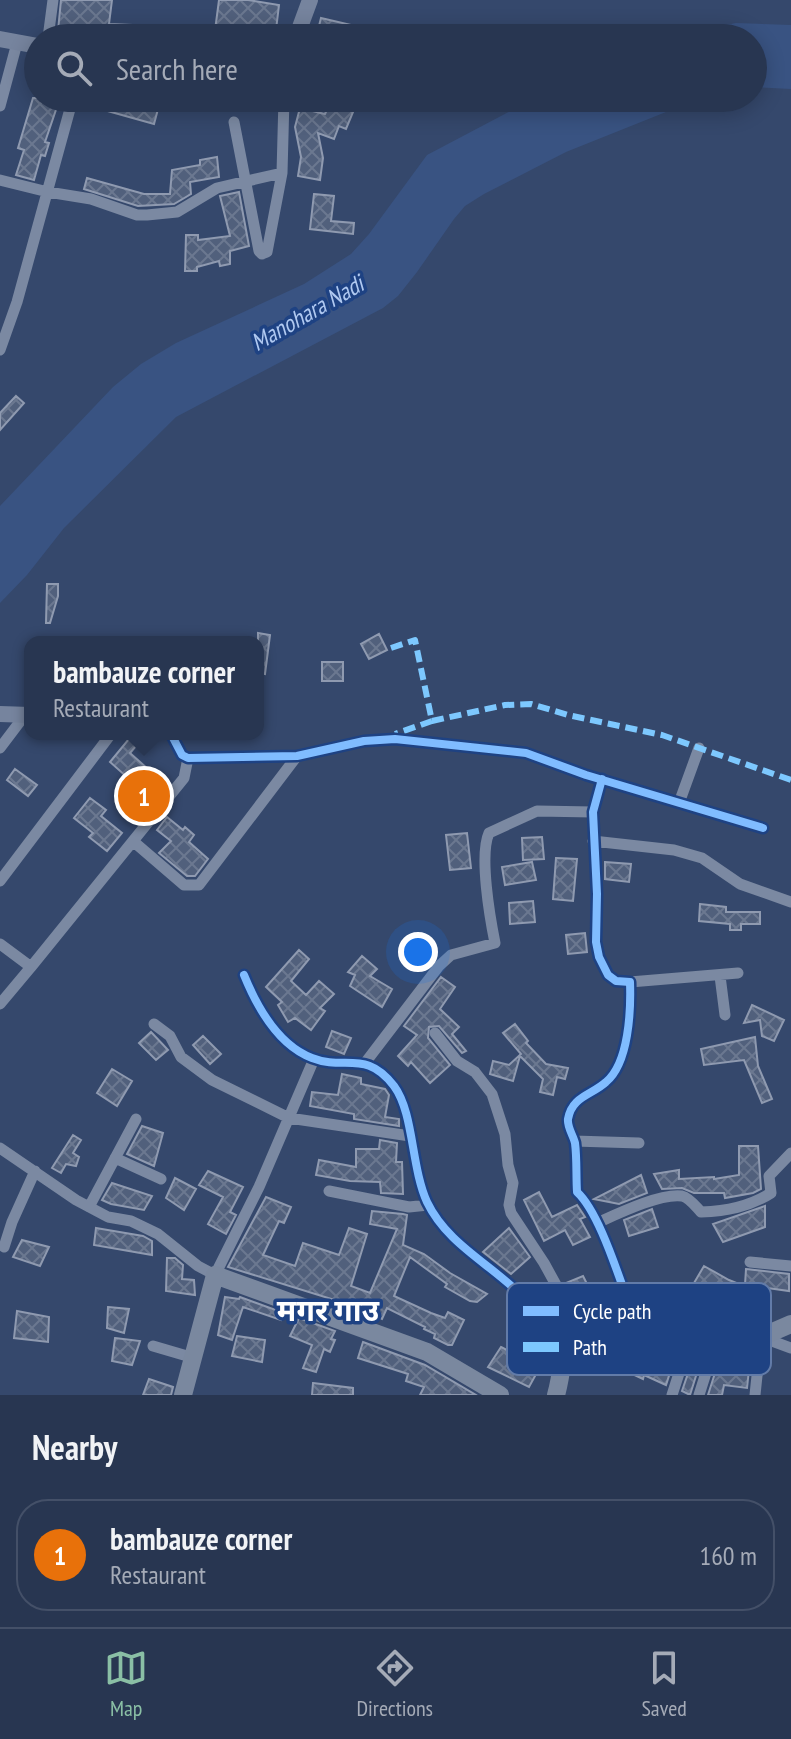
<!DOCTYPE html>
<html lang="en">
<head>
<meta charset="utf-8">
<style>
	:root { --surface:#283651; --page:#303e58; --text:#f1f3f6; --muted:#a5abb7; --line:#445068; --accent:#8abfa5 }
	body { margin:0; font-family:"PT Sans Narrow","Noto Sans Devanagari",sans-serif; background:var(--page); color:var(--text) }
	.you { position:absolute; left:418px; top:952px; width:28px; height:28px; margin:-20px; border:6px solid #fff; border-radius:50%; background:#1a73e8; box-shadow:0 0 0 12px #1a73e833 }
	.badge { display:grid; place-items:center; width:52px; height:52px; border-radius:50%; background:var(--accent); color:#fff; font-size:26px; font-weight:700 }
	.pin { position:absolute; translate:-50% -50%; border:4px solid #fff; box-shadow:0 2px 8px #0006 }
	.popup { position:absolute; left:24px; top:636px; width:240px; height:104px; box-sizing:border-box; display:grid; place-content:center; border-radius:16px; background:var(--surface); filter:drop-shadow(0 2px 6px #0005); font-size:26px; white-space:nowrap; color:var(--muted) }
	.popup b { font-size:30px; color:var(--text) }
	.popup::after { content:''; position:absolute; left:50%; top:100%; margin-left:-16px; border:16px solid transparent; border-top-color:var(--surface) }
	.list { margin:0; padding:0; list-style:none }
	h2 { display:flex; justify-content:space-between; align-items:center; height:104px; margin:0; padding:0 32px; font-size:34px }
	h2 small { font-size:26px; font-weight:400; color:var(--muted) }
	.list li { display:grid; grid-template-columns:52px 1fr auto; gap:24px; align-items:center; box-sizing:border-box; height:112px; margin:0 16px 16px; padding:0 16px; border:2px solid var(--line); border-radius:32px }
	.list b { display:block; font-size:30px; white-space:nowrap }
	.list p { margin:0; font-size:26px; white-space:nowrap; color:var(--muted) }
	.list em { font-size:26px; font-style:normal; color:var(--muted) }
	.icon { flex:none; width:44px; height:44px; fill:none; stroke:currentColor; stroke-width:2; stroke-linecap:round; stroke-linejoin:round }
	.map { position:relative; flex:none; width:791px; height:1395px; overflow:hidden }
	.search { position:absolute; background:var(--surface); box-shadow:0 4px 20px #0003; left:24px; right:24px; top:24px; height:88px; display:flex; align-items:center; gap:20px; box-sizing:border-box; padding:0 28px; border-radius:44px; color:var(--muted); font-size:30px }
	.sheet { height:232px; background:var(--surface) }
	nav { display:flex; justify-content:space-around; align-items:center; box-sizing:border-box; height:112px; border-top:2px solid var(--line); background:var(--surface); font-size:22px; color:var(--muted) }
	nav a { display:grid; justify-items:center; gap:4px }
	nav .on { color:var(--accent) }
	.map>svg:first-child { display:block }
	.water { fill:#395382 }
	.building { fill:url(#building-cross-hatch); stroke:#8f9ab0; stroke-width:2 }
	.lines { fill:none; stroke-linecap:round; stroke-linejoin:round }
	.street { stroke:#7b89a2; stroke-width:11 }
	.secondary { stroke:#76849e; stroke-width:16 }
	.primary { stroke:#7a889f; stroke-width:18 }
	.quiet { stroke:#7dc8fe; stroke-width:6; stroke-dasharray:12 6; stroke-linecap:butt }
	.cycleway-casing { stroke:#1e4283; stroke-width:13 }
	.cycleway { stroke:#80bcff; stroke-width:8 }
	.labels { text-anchor:middle; dominant-baseline:central; stroke-width:7; stroke-linejoin:round; paint-order:stroke }
	.water-label { font-size:24px; font-style:italic; fill:#b0c9f1; stroke:#1e4283 }
	.district-label { font-size:30px; font-weight:bold; fill:#fff; stroke:#1e4283 }
	.key { fill:#1e4283; stroke:#627ba8; stroke-width:2 }
	.key-label { font-size:22px; fill:#fff }
</style>
</head>
<body>
<div class="map">
<svg width="791" height="1395" viewBox="0 0 791 1395">
	<defs>
		<pattern id="building-cross-hatch" width="8" height="8" patternUnits="userSpaceOnUse" patternTransform="scale(2)"><rect width="8" height="8" fill="#51607c"/><path d="M0 0l8 8M0 8l8-8" fill="none" stroke="#6b7890"/></pattern>
	</defs>
	<rect width="100%" height="100%" fill="#35486c"/>
	<path class="water" d="M736,23L791,25V89L753,87V38H682L706,29Z
		M535,98H701L566,152L484,194L465,206L454,219L417,272L398,296L383,308L176,417L64,528L27,575L0,603V506L113,387L141,364L176,343L304,284L351,254L369,234L427,155Z"/>
	<path class="building" d="M61,0H112L109,24L155,26L153,38H91L92,36L58,31Z
		M219,0H248L279,5L275,38H214Z
		M321,18L351,25L348,38H316Z
		M33,98H60L45,142L49,143L45,156L41,155L34,180L16,175L24,150L18,148Z
		M107,98H161L154,124L104,110Z
		M330,103L353,112L346,129L339,126L334,139L318,133L323,158L320,180L298,176L301,157L295,127L300,108L325,114Z
		M217,157L219,177L190,182L191,194L174,204L138,206L84,189L87,178L144,194H170L172,170L200,165V160Z
		M239,192L249,246L230,251V264L220,266L219,261L197,267V271H185L186,235H198V240L230,236L220,196Z
		M314,194L334,196L331,221L354,223L353,234L310,229Z
		M16,396L24,403L0,430V413Z
		M47,584H58V596L50,623H46Z
		M258,633L270,635L265,674L258,673Z
		M379,634L387,650L369,659L361,644Z
		M322,662H343V681H322Z
		M133,734L142,739L130,753L167,786L151,805L143,797L146,794L110,762Z
		M15,769L37,785L28,796L7,780Z
		M90,798L106,810L101,816L122,833L107,851L89,837L93,833L74,818Z
		M167,817L183,830L185,827L194,835L189,842L208,859L195,876H187L159,853L171,841L157,830Z
		M467,833L471,868L450,870L446,835Z
		M542,837L544,859L523,860L522,838Z
		M556,858L577,859L573,901L553,899Z
		M532,862L536,880L505,885L502,867Z
		M605,862L631,864L629,882L605,879Z
		M533,901L535,922L510,924L509,903Z
		M700,904L726,907V912H760V924H741V930H730V924L699,921Z
		M585,933L587,952L568,954L566,935Z
		M299,950L309,959L291,981L306,995L319,981L334,994L320,1008L325,1011L311,1030L295,1018L288,1022L278,1005L282,1002L266,987Z
		M362,956L377,969L370,976L392,989L382,1007L350,986L355,975L348,972Z
		M441,977L455,987L440,1009L459,1027L452,1034L466,1051L462,1053L439,1026L429,1027L428,1038L450,1065L430,1083L411,1062L408,1066L398,1056L417,1035L404,1026Z
		M752,1005L784,1020L774,1041L762,1036L760,1020L744,1023Z
		M515,1024L528,1041L526,1043L546,1064L568,1068L565,1079L557,1077L553,1095L540,1092L543,1079L520,1056L513,1081L490,1074L493,1061L509,1065L521,1054L503,1033Z
		M332,1031L351,1038L344,1054L326,1047Z
		M151,1032L168,1050L156,1060L139,1043Z
		M203,1036L221,1054L210,1064L193,1045Z
		M755,1037L758,1066L772,1099L762,1103L744,1060L704,1065L701,1049Z
		M112,1069L132,1081L117,1106L97,1093Z
		M342,1074L361,1078V1084L385,1089L389,1095L385,1117L399,1119V1126L354,1119V1114L310,1106L312,1092L338,1095Z
		M142,1126L163,1133L154,1166L127,1154Z
		M73,1135L81,1140L73,1153L79,1157L76,1166L66,1164L61,1173L52,1168Z
		M380,1140L397,1143L396,1162H402L403,1194L381,1193L380,1182L350,1181L316,1175L319,1160L356,1167V1149H379Z
		M739,1146H758L761,1189L753,1193L725,1198L724,1193H694L682,1188L662,1189L654,1174L679,1170V1179L714,1177V1179L739,1175Z
		M208,1171L243,1187L230,1212L236,1215L226,1234L208,1224L223,1197L199,1185Z
		M641,1175L647,1193L619,1204L594,1199Z
		M175,1178L196,1189L184,1210L166,1198Z
		M112,1183L152,1196L144,1210L111,1204L102,1200Z
		M539,1192L552,1217L577,1205L585,1217L580,1219L590,1237L573,1245L565,1230L544,1241L524,1200Z
		M266,1197L291,1207L284,1223L279,1221L263,1255L295,1266L303,1243L339,1255L349,1228L367,1234L351,1286L370,1293L397,1229L370,1224L372,1211L403,1214L407,1215L403,1245L424,1254L450,1273L487,1294L477,1302L470,1301L445,1287L447,1284L410,1257L394,1296L431,1313L445,1318L448,1312L464,1320L452,1345H448L434,1338L435,1334L424,1329L425,1327L387,1308L382,1319L354,1306L228,1267Z
		M765,1206V1227L723,1242L713,1224Z
		M652,1209L658,1227L629,1236L624,1220Z
		M96,1228L143,1236L152,1241V1255L94,1245Z
		M509,1228L530,1257L511,1274L483,1252Z
		M22,1240L49,1247L40,1266L13,1257Z
		M167,1258H175L183,1265L182,1279L194,1280L195,1295L166,1291Z
		M704,1266L729,1280L749,1288L735,1320L703,1305L701,1309L684,1300Z
		M746,1269L789,1274V1291L745,1285Z
		M583,1276L591,1292L573,1299L566,1283Z
		M225,1297L239,1299L240,1297L284,1313L281,1320L243,1307L232,1340L218,1335Z
		M108,1307L129,1309L124,1333L107,1328Z
		M17,1311L49,1317L48,1342L14,1338Z
		M299,1318L335,1331L331,1339L335,1340L330,1352L324,1349L316,1372L303,1368L312,1345L290,1336Z
		M645,1322L682,1335L666,1385L644,1375L643,1379L628,1372L636,1355L623,1349L628,1338L636,1342Z
		M237,1336L265,1340L262,1362L232,1356Z
		M115,1338L140,1341L132,1365L112,1361Z
		M363,1342L425,1365L476,1395H420L424,1387L406,1381L408,1374L358,1358Z
		M698,1344L705,1347L690,1395L682,1391Z
		M501,1347L540,1367L529,1387L488,1367Z
		M723,1348L751,1351L747,1388L724,1385L722,1395H708Z
		M149,1379L173,1387L171,1395H143Z
		M313,1383L353,1388V1395H312Z"/>
	<g class="lines">
		<path class="street" d="M48,38L53,0
			M0,106L17,43
			M234,122L259,251L262,254
			M0,180L48,192L91,199L137,215H147L177,212L217,188L282,173
			M262,254L267,252L282,173L284,98
			M0,350L17,302L73,98
			M171,734L182,755L188,758L297,756L364,741L395,739L526,753L586,775L763,828
			M0,748L25,715
			M602,779L593,812L597,894L596,942L599,957L608,975L616,981L630,982C631,1010 629,1063 606,1082C592,1095 572,1096 568,1119C567,1127 573,1135 575,1143C577,1158 576,1176 577,1192C599,1212 618,1275 629,1304
			M679,803L699,748
			M593,841L674,850L702,858L740,884L791,902
			M134,842L184,885H199L297,756
			M0,881L111,734
			M0,944L31,967L184,778L188,758
			M244,975C257,1007 278,1045 312,1058C345,1071 366,1049 394,1086C414,1113 411,1167 427,1202C448,1246 495,1266 526,1300C545,1321 535,1352 563,1367
			M720,976L725,1015
			M630,982L738,973
			M0,1004L31,967
			M154,1024L170,1036L181,1057L212,1080L289,1118L410,1136
			M435,1033L457,1061L475,1072L492,1094L505,1134L508,1165L513,1183L509,1205L511,1213L544,1263L572,1314
			M365,1063L439,966L451,955L495,943C490,918 479,855 489,833L537,811L593,812
			M574,1141L639,1143
			M0,1148L76,1200L108,1217L131,1221L158,1234L198,1266L215,1275L259,1187L314,1059
			M115,1158L161,1179
			M329,1191L409,1207L428,1205
			M89,1207L136,1119
			M597,1223C617,1214 660,1193 682,1196C690,1198 696,1207 701,1212C726,1211 749,1207 771,1193L769,1176L791,1153
			M4,1247L12,1222L35,1171
			M750,1262L791,1266
			M565,1334L619,1359
			M153,1346L194,1358
			M672,1395L694,1327
			M699,1395L718,1335
			M755,1395L761,1337L791,1348"/>
		<path class="secondary" d="M296,38L310,0
			M0,39L38,46
			M0,714L30,715"/>
		<path class="primary" d="M183,1395L215,1275L427,1352L500,1395
			M556,1395C564,1368 562,1341 572,1314L595,1306L629,1304L718,1335L747,1339L761,1337L791,1324"/>
		<path class="quiet" d="M391,648L415,640L432,721L395,734
			M432,721L505,705L531,704L568,715L662,735L791,780"/>
		<defs>
			<path id="cycleway" d="M171,734L182,755L188,758L297,756L364,741L395,739L526,753L586,775L763,828
				M602,779L593,812L597,894L596,942L599,957L608,975L616,981L630,982C631,1010 629,1063 606,1082C592,1095 572,1096 568,1119C567,1127 573,1135 575,1143C577,1158 576,1176 577,1192C599,1212 618,1275 629,1304
				M244,975C257,1007 278,1045 312,1058C345,1071 366,1049 394,1086C414,1113 411,1167 427,1202C448,1246 495,1266 526,1300C545,1321 535,1352 563,1367"/>
		</defs>
		<use href="#cycleway" class="cycleway-casing"/>
		<use href="#cycleway" class="cycleway"/>
	</g>
	<g class="labels">
		<g class="water-label">
			<text transform="translate(307 313) rotate(-30)">Manohara Nadi</text>
		</g>
		<g class="district-label">
			<text x="328" y="1309">मगर गाउ</text>
		</g>
	</g>
	<rect x="507" y="1283" width="264" height="92" rx="12" class="key"/>
	<rect x="523" y="1306" width="36" height="10" fill="#80bcff"/>
	<rect x="523" y="1342" width="36" height="10" fill="#7dc8fe"/>
	<g class="key-label">
		<text x="573" y="1319">Cycle path</text>
		<text x="573" y="1355">Path</text>
	</g>
</svg>
<div class="you"></div>
<div class="pin badge" style="left:144px;top:796px;background:#e8710a">1</div>
<div class="popup"><b>bambauze corner</b>Restaurant</div>
<div class="search"><svg class="icon" aria-label="search" viewBox="0 0 24 24"><circle cx="10" cy="10" r="6"/><path d="M15 15l6 6"/></svg>Search here</div>
</div>
<section class="sheet">
<h2>Nearby<small></small></h2>
<ul class="list">
<li><span class="badge" style="background:#e8710a">1</span><div><b>bambauze corner</b><p>Restaurant</p></div><em>160 m</em></li>
</ul>
</section>
<nav>
<a class="on"><svg class="icon" aria-label="map" viewBox="0 0 24 24"><path d="M3 6l6-2 6 2 6-2v14l-6 2-6-2-6 2zM9 4v14M15 6v14"/></svg>Map</a>
<a><svg class="icon" aria-label="directions" viewBox="0 0 24 24"><path d="M12 3l9 9-9 9-9-9zM9 14v-3h6M13 9l2 2-2 2"/></svg>Directions</a>
<a><svg class="icon" aria-label="saved" viewBox="0 0 24 24"><path d="M7 4h10v16l-5-4-5 4z"/></svg>Saved</a>
</nav>
</body>
</html>
